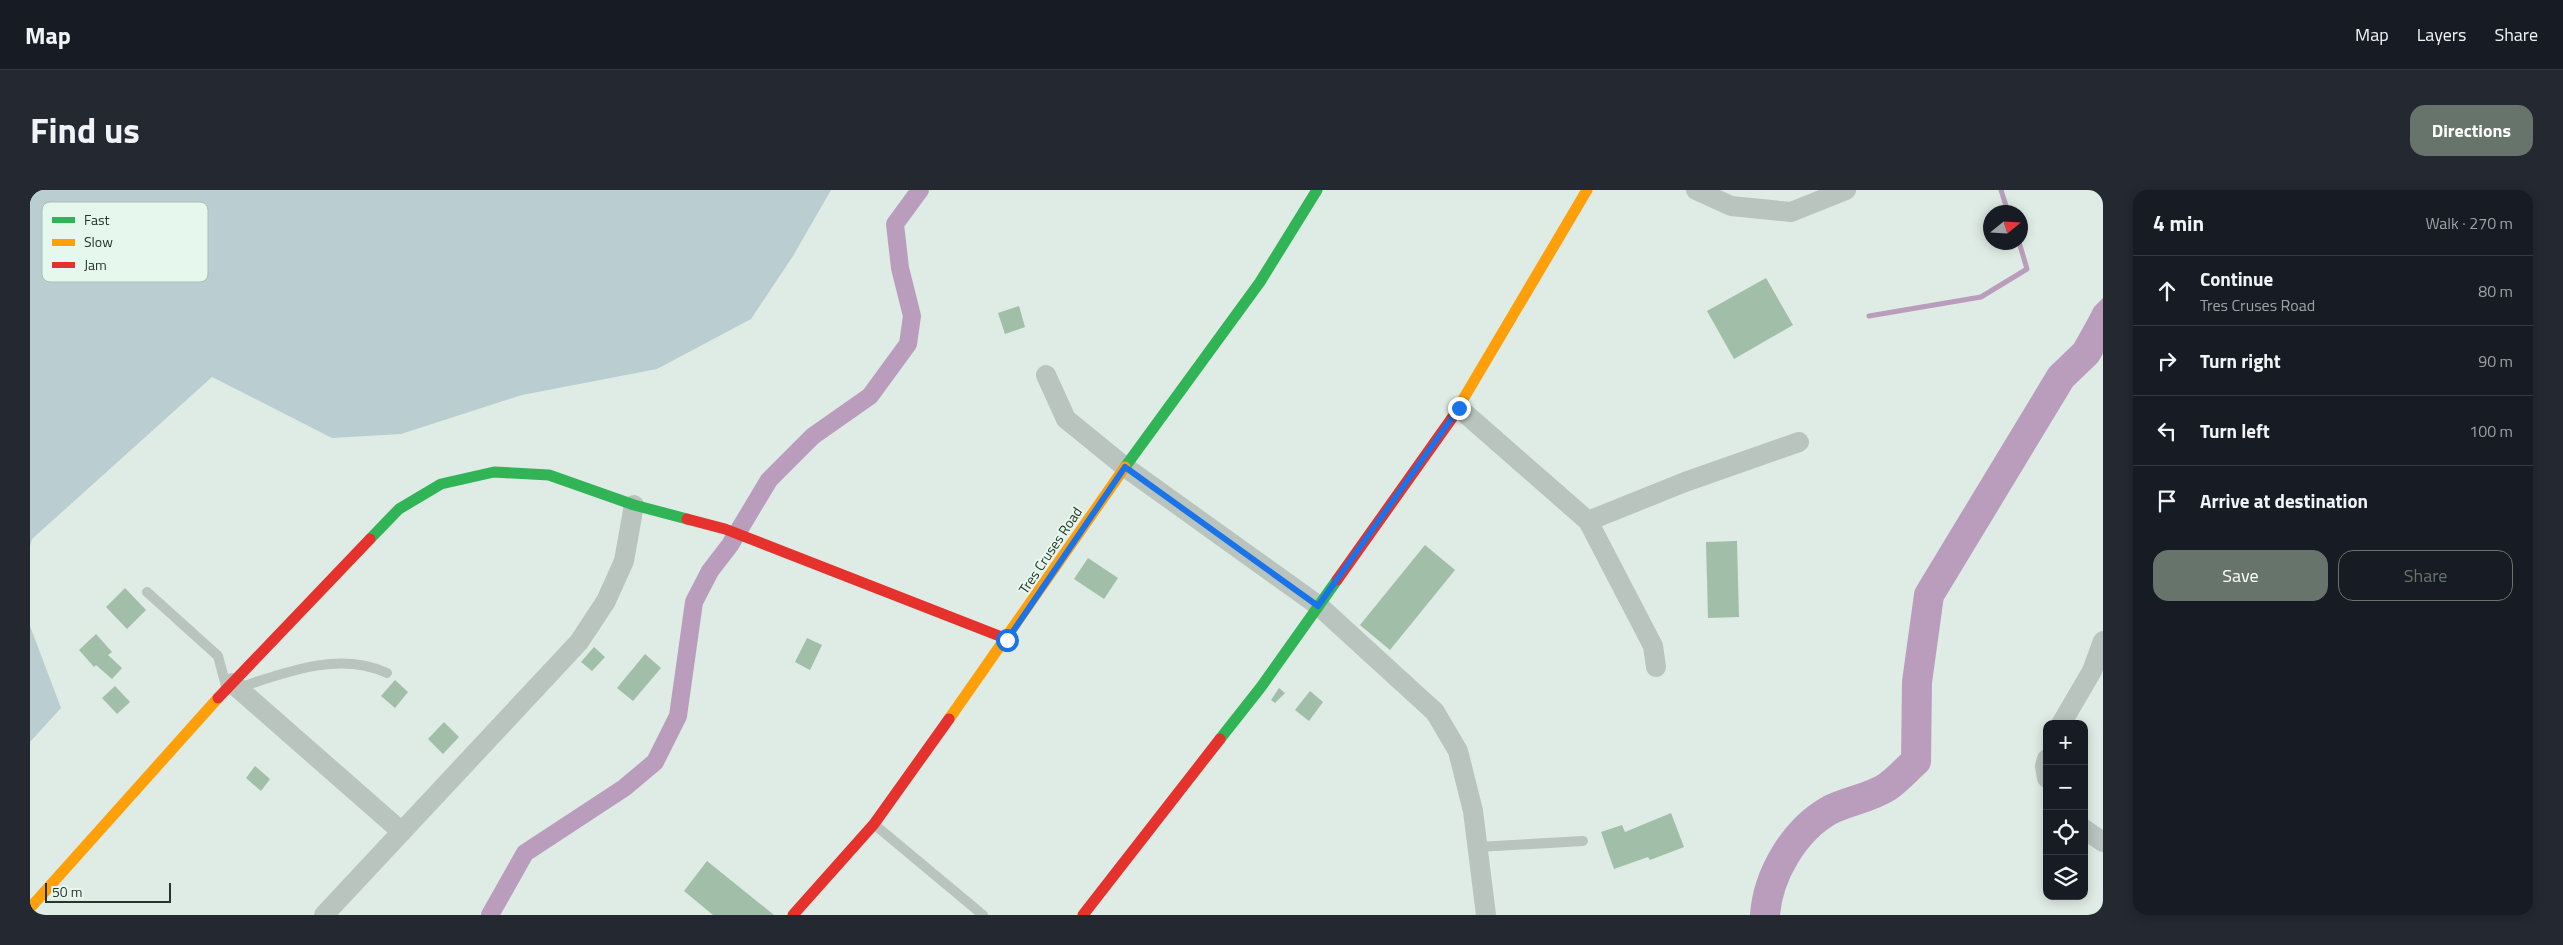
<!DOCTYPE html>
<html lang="en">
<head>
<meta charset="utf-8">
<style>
	:root { --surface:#171b24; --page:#242831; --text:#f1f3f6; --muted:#9ea1a6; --line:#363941; --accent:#67746b }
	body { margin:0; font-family:"Titillium Web",sans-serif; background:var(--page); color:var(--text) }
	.controls { position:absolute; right:15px; bottom:15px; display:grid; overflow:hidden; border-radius:10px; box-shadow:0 2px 12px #0003 }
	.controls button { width:45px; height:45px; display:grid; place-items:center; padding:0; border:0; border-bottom:1px solid var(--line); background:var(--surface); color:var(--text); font:25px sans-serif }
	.compass { position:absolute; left:1953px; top:15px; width:45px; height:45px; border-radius:50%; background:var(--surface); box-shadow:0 2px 12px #0003; rotate:72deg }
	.scale { position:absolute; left:15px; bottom:12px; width:126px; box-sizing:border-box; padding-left:5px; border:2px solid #27342a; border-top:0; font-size:14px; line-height:18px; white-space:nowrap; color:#27342a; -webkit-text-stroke:4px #e6f8ee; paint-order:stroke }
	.stop { position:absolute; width:15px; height:15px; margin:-11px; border:4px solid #1a73e8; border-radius:50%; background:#fff }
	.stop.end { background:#1a73e8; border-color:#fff; box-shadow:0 1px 5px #0008 }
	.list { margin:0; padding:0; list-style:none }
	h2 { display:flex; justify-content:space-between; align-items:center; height:65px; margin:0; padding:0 20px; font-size:21px }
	h2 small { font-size:16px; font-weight:400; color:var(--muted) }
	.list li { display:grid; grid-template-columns:32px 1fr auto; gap:15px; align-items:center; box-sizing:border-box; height:70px; padding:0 20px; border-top:1px solid var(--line) }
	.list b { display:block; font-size:19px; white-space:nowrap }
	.list p { margin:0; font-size:16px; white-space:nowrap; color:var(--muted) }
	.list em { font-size:16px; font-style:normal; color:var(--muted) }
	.actions { display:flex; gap:10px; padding:15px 20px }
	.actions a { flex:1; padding:11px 0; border:1px solid var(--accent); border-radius:15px; text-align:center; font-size:18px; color:var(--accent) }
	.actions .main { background:var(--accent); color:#fff }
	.icon { flex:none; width:28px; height:28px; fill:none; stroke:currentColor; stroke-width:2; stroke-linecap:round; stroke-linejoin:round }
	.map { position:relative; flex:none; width:2073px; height:725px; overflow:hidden; border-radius:15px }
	header { display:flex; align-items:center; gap:30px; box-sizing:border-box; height:70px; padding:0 25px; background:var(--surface); border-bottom:1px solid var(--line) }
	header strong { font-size:24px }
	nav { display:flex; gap:28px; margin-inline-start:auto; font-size:18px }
	.intro { display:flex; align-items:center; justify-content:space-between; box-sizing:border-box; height:120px; padding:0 30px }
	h1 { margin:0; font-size:35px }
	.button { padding:12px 22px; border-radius:15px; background:var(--accent); color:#fff; font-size:18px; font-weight:700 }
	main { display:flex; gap:30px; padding:0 30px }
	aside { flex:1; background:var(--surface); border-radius:15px; box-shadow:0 2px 12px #0003 }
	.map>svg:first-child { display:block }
	.green { fill:#bacdd0 }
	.water { fill:#ba9dbc }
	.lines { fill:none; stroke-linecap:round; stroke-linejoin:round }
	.stream { stroke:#ba9dbc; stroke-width:5 }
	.canal { stroke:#ba9dbc; stroke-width:18 }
	.river { stroke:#ba9dbc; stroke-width:30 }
	.building { fill:#a1bea8 }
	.lane { stroke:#b8c4bd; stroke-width:10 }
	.street { stroke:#b8c4bd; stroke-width:20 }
	.fast { stroke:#30b455; stroke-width:11 }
	.slow { stroke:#ff9f0a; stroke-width:11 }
	.jam { stroke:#e5322d; stroke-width:11 }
	.route { stroke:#1a73e8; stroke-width:6 }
	.labels { text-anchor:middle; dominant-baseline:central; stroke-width:4; stroke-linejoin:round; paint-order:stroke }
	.street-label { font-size:14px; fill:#27342a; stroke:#e6f8ee }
	.key { fill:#e6f8ee; stroke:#adbdb3; stroke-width:1 }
	.key-label { font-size:14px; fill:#27342a }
</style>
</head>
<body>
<header>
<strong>Map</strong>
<nav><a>Map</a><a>Layers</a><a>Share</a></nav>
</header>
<div class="intro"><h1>Find us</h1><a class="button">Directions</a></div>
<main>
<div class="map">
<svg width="2073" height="725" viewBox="0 0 2073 725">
	<rect width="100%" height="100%" fill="#dfebe5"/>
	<path class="green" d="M0,0H801L763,66L721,129L627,179L492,205L371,244L302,248L182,187L2,349L0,356Z
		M0,436L31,518L0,552Z"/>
	<path class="water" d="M2073,108V147L2031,187L1899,405L1993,234L2042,161L2064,117Z"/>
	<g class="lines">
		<path class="stream" d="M1971,0L1978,22
			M1839,126L1951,107L1997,79L1989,52"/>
		<path class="canal" d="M460,725L495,663L594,598L625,572L648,526L664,412L680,381L700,355L739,290L783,246L840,206L878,154L882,126L870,78L865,34L890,0"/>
		<path class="river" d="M1735,725C1738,685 1764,640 1800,620C1818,611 1840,608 1857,597C1867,590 1877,579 1886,571L1887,492L1899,405L2031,187L2056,163L2073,133"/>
	</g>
	<path class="building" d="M1736,88L1763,135L1704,169L1677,121Z
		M989,116L995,137L975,144L968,123Z
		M1707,351L1709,427L1678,428L1676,352Z
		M1395,355L1425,380L1360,460L1330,435Z
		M1058,368L1088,388L1074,409L1044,389Z
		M95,398L116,420L97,439L76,417Z
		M66,444L82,462L78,465L92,478L82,489L66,475L64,477L49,460Z
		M777,448L792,455L780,480L765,472Z
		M564,457L575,467L562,481L551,472Z
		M615,464L631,478L603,511L587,498Z
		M365,490L378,502L365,518L351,506Z
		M85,496L100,512L87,524L72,508Z
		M1249,498L1255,503L1245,513L1241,510Z
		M1280,501L1293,512L1279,531L1265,520Z
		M414,532L429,547L413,564L398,549Z
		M225,576L240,589L231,601L216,588Z
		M1641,623L1654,657L1620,670L1618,667L1584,679L1571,642L1592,635L1595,642Z
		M677,671L744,725H683L654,701Z"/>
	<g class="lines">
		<path class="lane" d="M117,402L188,466L196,496
			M208,498C256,482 309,461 357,483
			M845,635L953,725
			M1448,657L1553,651"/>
		<path class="street" d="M1666,0L1701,16L1761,22L1816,0
			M1016,185L1036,229L1095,277L1289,416L1405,522L1428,561L1443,621L1456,725
			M1429,218L1558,331L1623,456L1626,477
			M1558,331L1655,292L1769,252
			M202,493L372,642
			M2031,534L2062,481L2073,451
			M2017,569L2015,576L2017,588
			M2054,639L2073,652
			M294,725L549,452L576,411L594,371L604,315"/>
		<path class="fast" d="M1095,277L1230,92L1287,0
			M340,349L369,319L411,294L464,282L519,285L604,315L657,329
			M1190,549L1231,497L1307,390"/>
		<path class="slow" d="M1422,228L1557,0
			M919,529L1095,277
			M0,718L188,508"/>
		<path class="jam" d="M657,329L695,339L977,449
			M1307,390L1422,228
			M188,508L340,349
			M763,725L844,634L919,529
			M1053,725L1190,549"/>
	</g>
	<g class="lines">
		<path class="route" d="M977,450L1095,277L1288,416L1429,218"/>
	</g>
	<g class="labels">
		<g class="street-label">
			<text transform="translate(1020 360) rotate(-56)">Tres Cruses Road</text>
		</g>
	</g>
	<rect x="12" y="12" width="166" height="80" rx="8" class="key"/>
	<rect x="22" y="27" width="23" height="6" fill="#30b455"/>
	<rect x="22" y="49" width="23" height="7" fill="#ff9f0a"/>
	<rect x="22" y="72" width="23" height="6" fill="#e5322d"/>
	<g class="key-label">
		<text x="54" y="35">Fast</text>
		<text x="54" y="57">Slow</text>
		<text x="54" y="80">Jam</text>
	</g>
</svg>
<div class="controls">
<button>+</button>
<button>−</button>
<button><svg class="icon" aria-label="locate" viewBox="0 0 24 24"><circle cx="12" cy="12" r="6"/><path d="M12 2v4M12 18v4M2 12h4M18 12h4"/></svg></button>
<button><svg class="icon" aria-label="layers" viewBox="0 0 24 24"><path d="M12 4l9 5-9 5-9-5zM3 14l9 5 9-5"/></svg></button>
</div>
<svg class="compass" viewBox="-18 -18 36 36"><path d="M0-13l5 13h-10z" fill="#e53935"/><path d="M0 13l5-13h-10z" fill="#9ea1a6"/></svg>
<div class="scale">50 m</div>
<div class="stop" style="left:977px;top:450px"></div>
<div class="stop end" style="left:1429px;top:218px"></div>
</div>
<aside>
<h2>4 min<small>Walk · 270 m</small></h2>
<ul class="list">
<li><svg class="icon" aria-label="ahead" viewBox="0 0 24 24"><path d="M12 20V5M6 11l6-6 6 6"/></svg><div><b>Continue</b><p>Tres Cruses Road</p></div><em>80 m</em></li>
<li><svg class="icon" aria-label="right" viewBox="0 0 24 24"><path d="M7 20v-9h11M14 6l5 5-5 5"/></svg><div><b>Turn right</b></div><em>90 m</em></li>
<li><svg class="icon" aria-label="left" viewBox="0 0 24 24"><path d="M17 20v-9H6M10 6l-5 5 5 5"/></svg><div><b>Turn left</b></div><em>100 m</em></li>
<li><svg class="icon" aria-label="arrive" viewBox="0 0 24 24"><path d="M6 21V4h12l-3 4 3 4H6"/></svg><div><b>Arrive at destination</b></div></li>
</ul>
<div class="actions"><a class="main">Save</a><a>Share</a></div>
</aside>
</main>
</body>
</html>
